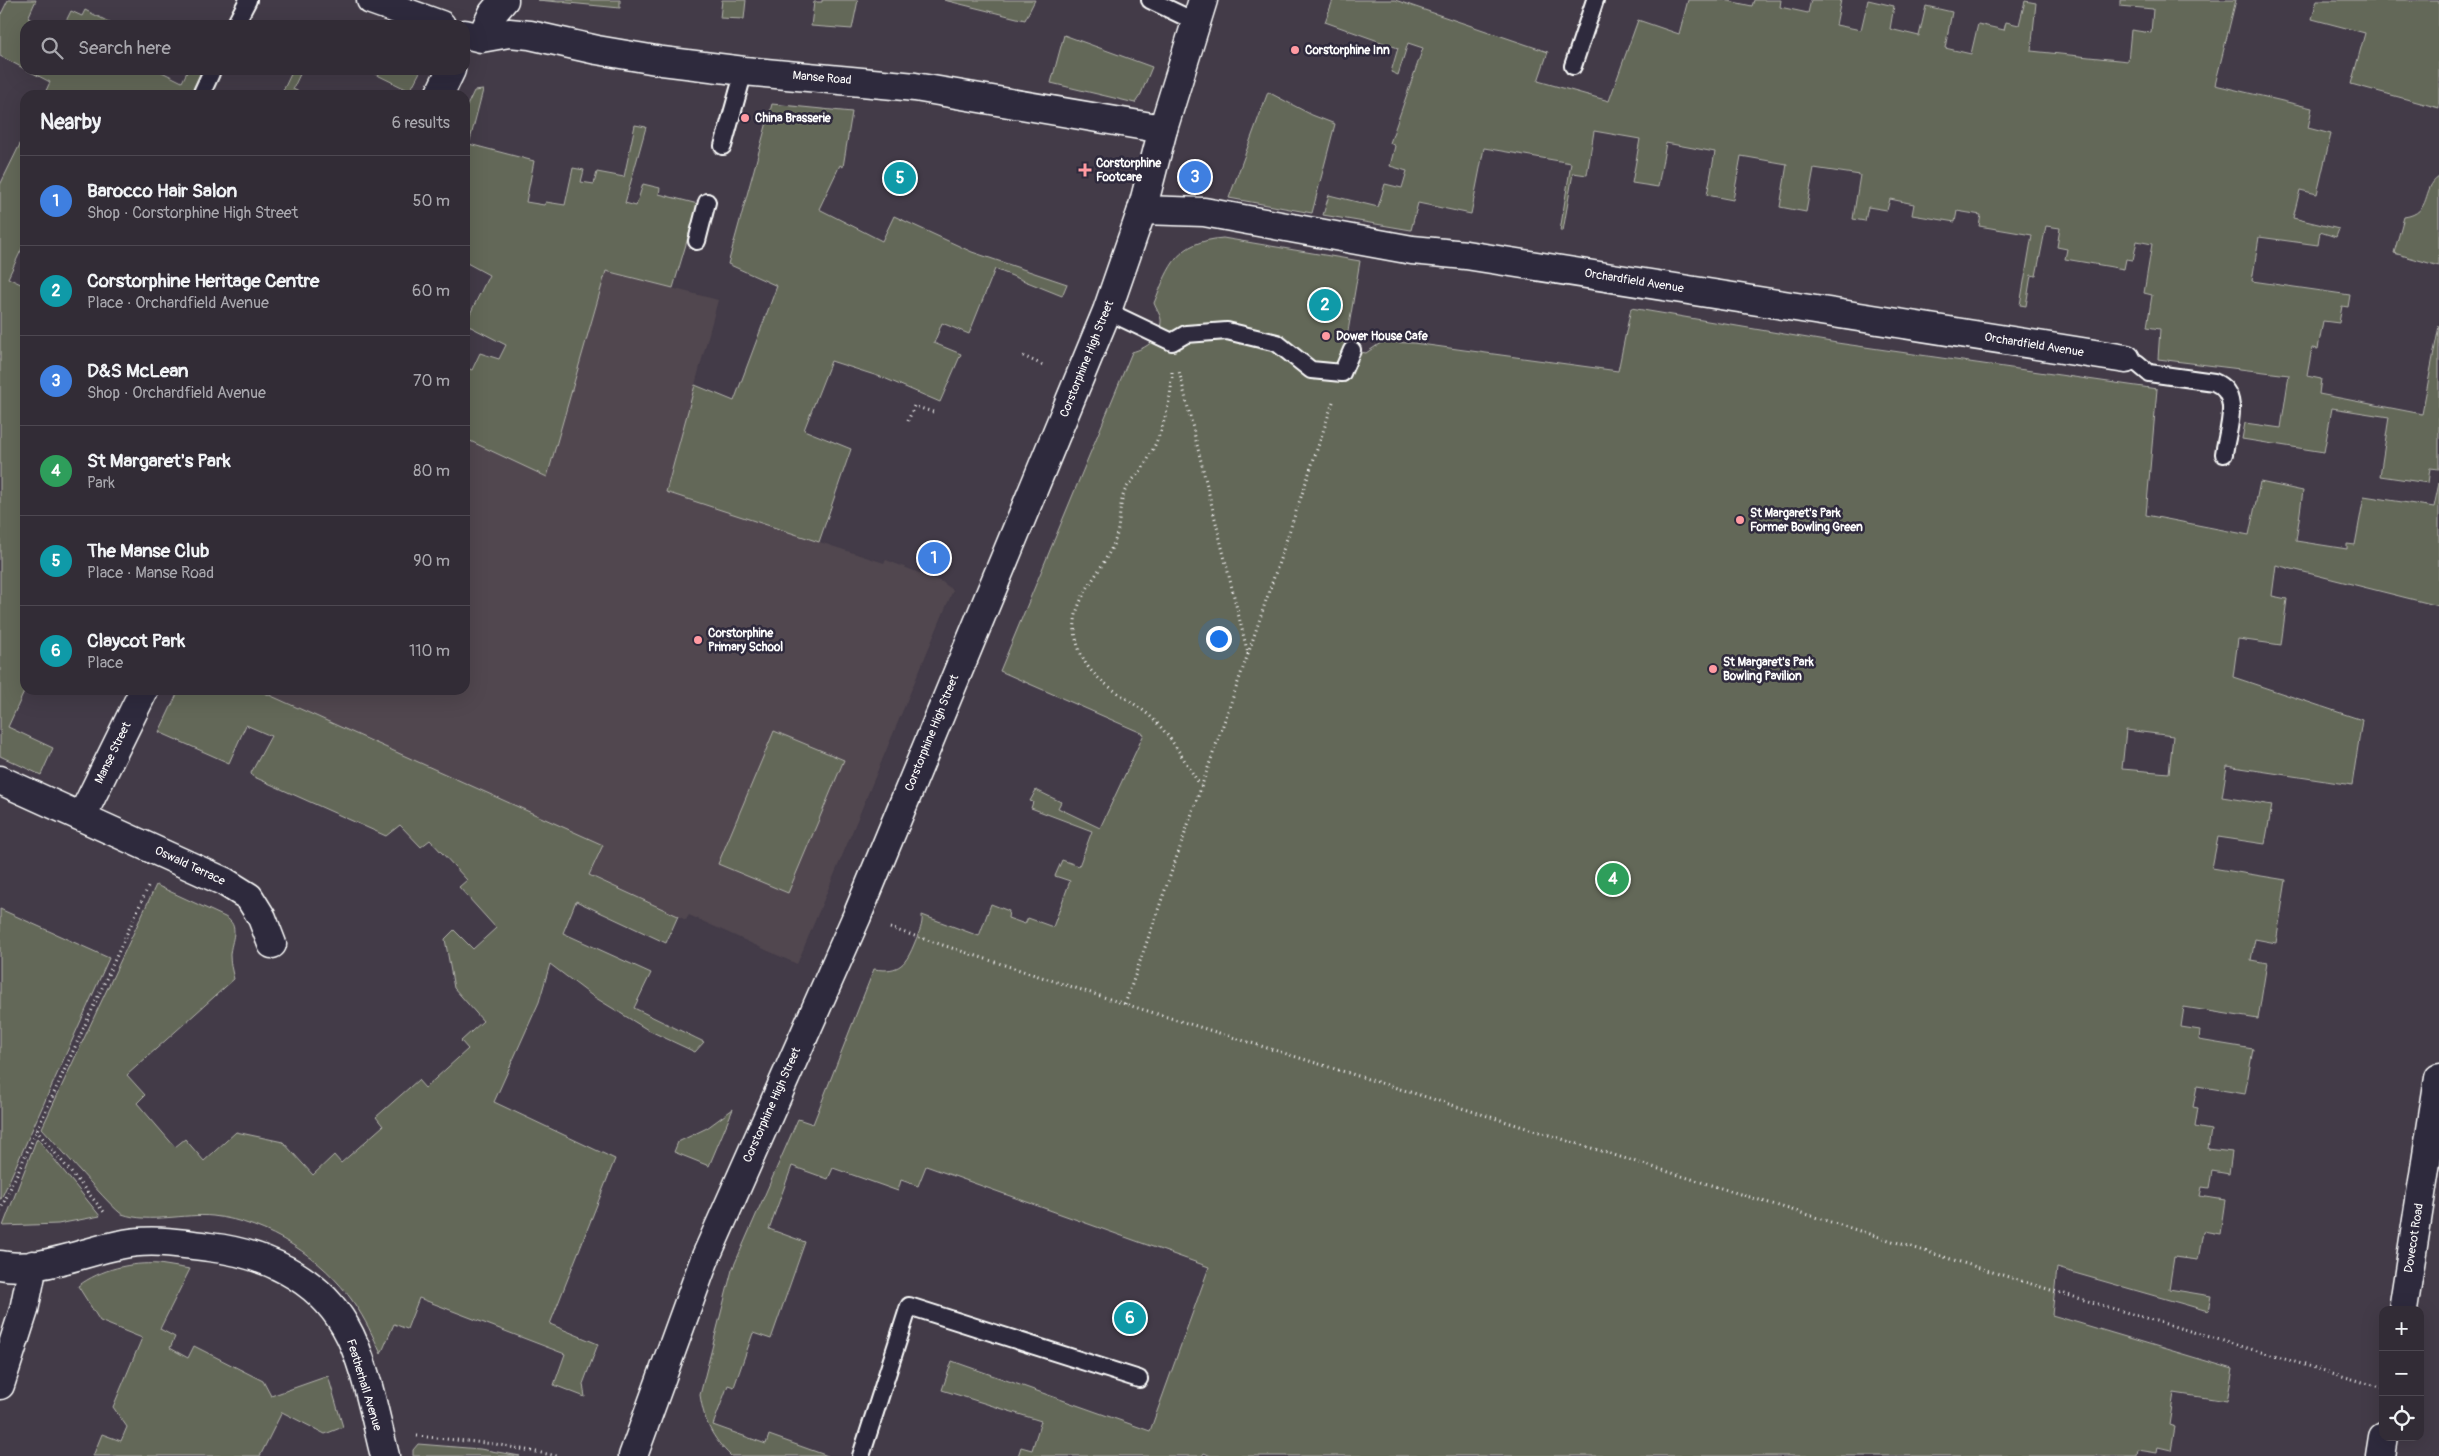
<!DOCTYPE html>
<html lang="en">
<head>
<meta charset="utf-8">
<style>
	:root { --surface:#322c36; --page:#3a343e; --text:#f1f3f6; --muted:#a8a7ad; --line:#4d4851; --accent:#ff9aa2 }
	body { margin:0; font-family:Pangolin,sans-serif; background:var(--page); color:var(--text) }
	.controls { position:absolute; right:15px; bottom:15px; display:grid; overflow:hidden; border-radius:10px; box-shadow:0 5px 20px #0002 }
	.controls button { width:45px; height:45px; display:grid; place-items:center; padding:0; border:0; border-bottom:1px solid var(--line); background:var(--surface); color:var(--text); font:25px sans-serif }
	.you { position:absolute; left:1218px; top:638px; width:18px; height:18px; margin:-12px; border:4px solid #fff; border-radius:50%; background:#1a73e8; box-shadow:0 0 0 8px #1a73e833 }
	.badge { display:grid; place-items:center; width:32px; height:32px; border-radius:50%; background:var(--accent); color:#fff; font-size:16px; font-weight:700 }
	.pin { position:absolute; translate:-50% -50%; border:2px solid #fff; box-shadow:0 1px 5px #0006 }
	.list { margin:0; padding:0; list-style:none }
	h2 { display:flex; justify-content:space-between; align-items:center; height:65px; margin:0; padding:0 20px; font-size:21px }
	h2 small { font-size:16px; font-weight:400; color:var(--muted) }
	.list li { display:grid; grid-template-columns:32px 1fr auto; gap:15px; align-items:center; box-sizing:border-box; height:90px; padding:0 20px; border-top:1px solid var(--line) }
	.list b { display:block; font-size:19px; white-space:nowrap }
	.list p { margin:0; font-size:16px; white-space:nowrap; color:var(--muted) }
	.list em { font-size:16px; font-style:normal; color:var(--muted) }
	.icon { flex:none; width:28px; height:28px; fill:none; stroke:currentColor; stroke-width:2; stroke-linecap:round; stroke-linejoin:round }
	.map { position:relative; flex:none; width:2439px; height:1456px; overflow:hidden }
	.search { position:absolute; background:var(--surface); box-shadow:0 5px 20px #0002; left:20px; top:20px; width:450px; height:55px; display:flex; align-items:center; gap:12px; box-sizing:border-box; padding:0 18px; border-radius:15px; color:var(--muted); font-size:19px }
	.panel { position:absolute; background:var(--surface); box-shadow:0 5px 20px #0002; left:20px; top:90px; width:450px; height:605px; border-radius:15px }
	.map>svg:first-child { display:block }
	.built { fill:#51474f }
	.green { fill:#646759; stroke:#b2b3ac; fill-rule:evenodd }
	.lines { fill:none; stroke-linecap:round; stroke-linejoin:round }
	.lane-casing { stroke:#fff; stroke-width:20 }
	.street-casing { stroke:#fff; stroke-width:31 }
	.secondary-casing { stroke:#fff; stroke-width:31 }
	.path { stroke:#fff; stroke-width:3; stroke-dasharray:1 4; stroke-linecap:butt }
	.lane { stroke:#2f2a3d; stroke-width:16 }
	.street { stroke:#2f2a3d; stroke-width:28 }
	.secondary { stroke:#2f2a3d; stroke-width:28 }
	.poi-dot { fill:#ff9aa2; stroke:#2f2a3d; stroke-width:2 }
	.labels { text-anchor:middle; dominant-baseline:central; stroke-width:5; stroke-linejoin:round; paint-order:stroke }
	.poi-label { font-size:12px; font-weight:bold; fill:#fff; stroke:#2f2a3d; text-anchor:start }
	.street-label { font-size:12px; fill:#fff; stroke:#2f2a3d }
</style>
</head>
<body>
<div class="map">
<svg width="2439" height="1456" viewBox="0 0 2439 1456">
	<rect width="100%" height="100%" fill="#433b48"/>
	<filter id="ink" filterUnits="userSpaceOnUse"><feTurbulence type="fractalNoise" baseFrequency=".02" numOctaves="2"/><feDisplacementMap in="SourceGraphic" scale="10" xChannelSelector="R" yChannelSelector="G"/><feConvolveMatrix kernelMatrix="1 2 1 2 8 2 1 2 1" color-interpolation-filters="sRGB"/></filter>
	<g filter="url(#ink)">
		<path class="built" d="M606,271L718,300L666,492L884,563L886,560L942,582L953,590L797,964L689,915L686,920L589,874L602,845L258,690H465V445L467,440L547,477Z"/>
		<path class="green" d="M8,0H36L28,18L42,25H25V69L0,56V16Z
			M538,0H620V8Z
			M722,0H746L744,19L720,18Z
			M822,0H858L852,29L811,26L814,2H822Z
			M944,0H1035L1025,20Z
			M1333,0H1395L1548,52L1538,81L1609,101L1638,20L1679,34L1688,0H1724L1752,6L1754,0H1781L1780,7L1808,13L1811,0H1841L1836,25L1861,30L1868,0L1894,6L1890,29L1919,36L1926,6L1952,12L1945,48L1971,54L1978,24L2004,30L2006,22L2019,25L2025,1L2036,3L2031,51L2128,61L2131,30L2151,33L2153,9L2120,6V0H2236L2215,85L2312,108L2308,128L2331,134L2317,194L2300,190L2293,218L2339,229L2336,237L2320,232L2318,245L2259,237L2252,281L2350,295L2348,307L2342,306L2339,323L2323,321L2318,349L2312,348L2307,376L2321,379L2319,394L2422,414L2439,326V469L2430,468L2428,483L2380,476L2389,417L2332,408L2324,452L2242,439L2245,423L2281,428L2289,375L2158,359L2160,329L2147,327L2152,295L2144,293L2152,244L2137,241L2133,260L2126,259L2124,269L2065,259L2067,249L2057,247L2060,228L2046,226L2036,276L2031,275L2026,306L2020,305L2032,235L1979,226L1981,215L1957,211L1955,222L1912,215L1914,204L1890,199L1887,210L1868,207L1865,221L1853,219L1860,175L1814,168L1806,212L1780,207L1787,164L1741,156L1733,200L1707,195L1715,152L1666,143L1658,187L1632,183L1640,139L1594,131L1587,175L1573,173L1563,231H1560L1571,163L1484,148L1471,214L1418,203L1411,230L1323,215L1329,195L1378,207L1385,184L1402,188L1407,171L1390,166L1395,146L1390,143L1423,48L1408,43L1398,75L1391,72L1398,48L1325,22Z
			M2317,0H2439V108L2351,84L2365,33L2312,19Z
			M85,10L111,23L110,25H64L71,11L82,16Z
			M1064,35L1152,67L1141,94L1135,103L1051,83Z
			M27,70H158L182,82L188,70H202L190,95H44L50,82Z
			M293,70H302L293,89L305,95H281Z
			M372,70H421L410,91L371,72Z
			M483,90L469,144L534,161L526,202L544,205L546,202L565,205L573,168L584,170L581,182L594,184L597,172L624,177L635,125L646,127L625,203L636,206L643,184L660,188L659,194L698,204L673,288L606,271L547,477L468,440L465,445V367L472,370L480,353L499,359L506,345L465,324L489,275L465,262V110L474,91Z
			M1268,92L1312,115L1335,124L1312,213L1229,198Z
			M772,104L852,112L843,167L840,165L819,209L882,241L894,216L972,252L1067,284L1062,296L995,269L969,334L942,323L934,343L961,354L940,402L884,378L831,361L804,430L851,449L819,542L666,492L695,385L734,401L777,286L728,264Z
			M25,134V242L8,278L25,286V690L8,727L53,748L41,775L0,756V185Z
			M2439,177V266L2394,253L2404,217C2433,213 2421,188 2439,177Z
			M1223,238L1360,261L1345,349L1366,353L1382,342L1413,343L1618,371L1631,308L1837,343L2157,389L2146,515L2249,535L2260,482L2303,491L2296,541L2347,549V544L2355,545L2364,496L2434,507L2439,483V606L2276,565L2272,596L2287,599L2281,645L2238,639L2233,677L2362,720L2352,785L2227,766L2222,797L2272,805L2265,844L2218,837L2212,868L2286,880L2276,943L2255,939L2251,960L2267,963L2258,1019L2184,1007L2181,1027L2200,1030L2199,1040L2253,1049L2245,1094L2197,1086L2193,1107L2198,1108L2195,1127L2211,1130L2208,1149L2232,1152L2229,1174L2212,1171L2209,1188L2202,1187L2200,1196L2225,1200L2220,1234L2203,1231L2198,1260L2174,1257L2169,1289L2211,1296L2208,1311L2057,1268L2052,1315L2233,1369L2227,1401L2174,1393L2169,1425L2175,1427L2171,1450L2158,1447L2157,1453L2138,1450L2137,1456H1211L1204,1453L1202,1456H1018L1021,1447L1032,1450L1041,1421L942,1390L952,1361L1150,1431L1209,1267L926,1166L918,1186L901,1180L898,1191L833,1168L828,1179L792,1166L769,1229L805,1242L771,1339L753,1333L734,1387L728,1385L713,1425L766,1444L769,1435L828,1456H731C712,1438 704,1421 700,1395L732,1270L798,1119L813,1124L874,969C900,973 906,964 915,942C919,932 923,925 922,915L979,936L991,904L1009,911L1008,918L1025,924L1028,918L1053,927L1070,881L1055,876L1062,860L1079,866L1092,831L1031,808L1033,802L1030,801L1036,790L1061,802L1058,808L1100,828L1144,734L1000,671L1132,352C1146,348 1160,340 1161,322C1162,317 1156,309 1154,303C1170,264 1177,242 1223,238ZM2126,730L2173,736L2169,773L2122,769Z
			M179,690H258L603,845L589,875L678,916L666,943L576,901L563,933L651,973L634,1008L704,1042L695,1052L648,1030L591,995L550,964L539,1002L494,1102L615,1159L550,1324L598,1344L583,1384L585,1397L554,1385L565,1354L419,1298L407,1329L394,1324L381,1354C373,1336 365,1319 354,1303C323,1258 268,1222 213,1216C184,1213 150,1224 122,1214C114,1211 53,1140 42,1128L156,885L225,917C241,926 231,940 230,955C230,963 232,971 234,979L127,1075L145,1095L137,1103L175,1147L185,1139L204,1161L236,1132L283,1142L313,1175L334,1155L341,1163L383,1126L376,1117L418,1080L425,1088L468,1049L461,1041L483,1021L454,988L445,939L454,930L473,949L496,928L459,887L467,880L430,840L421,847L400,825L386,836L252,776L251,773L271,736L246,725L229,763L159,732Z
			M774,731L844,760L788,893L718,864Z
			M0,909L109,958L1,1199H0Z
			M733,1109L709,1166L674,1152L678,1142L707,1128Z
			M37,1138L100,1216L58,1224L3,1226Z
			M159,1264L190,1269L160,1329L175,1337L170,1348L188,1358L194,1346L263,1381L271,1396L328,1376L343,1427L325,1434L282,1412L260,1456H93L102,1434L121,1441L127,1427L113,1407L142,1338L100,1321L78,1286C101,1269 131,1262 159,1264Z
			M418,1444L480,1449L520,1456H413V1450Z"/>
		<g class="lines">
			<defs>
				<path id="lane" d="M1150,0L1196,22
					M235,25L248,0
					M1573,66L1595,0
					M201,95L211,73
					M723,146L744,71
					M697,241L707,202
					M1107,311L1172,342L1186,334L1227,331L1277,343L1311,370L1342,373L1352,350
					M2126,359L2137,363L2149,373L2214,382C2243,394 2227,430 2224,454
					M861,1456L909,1306L1139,1379"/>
				<path id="street" d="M371,0L441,25
					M465,34L481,38L509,33L530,35L597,50L662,61L744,71L915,87L1163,129
					M481,38L493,13L504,0
					M439,95L451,70
					M1142,210L1204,212L1412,250L1466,255L2126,359
					M0,780L225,882L249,897L262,918L272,944
					M82,816L144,690
					M0,1265C36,1273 83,1252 119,1245C148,1238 179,1243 209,1247C263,1253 317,1277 345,1326C365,1360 375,1417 385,1456
					M2403,1310L2439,1078
					M0,1385L24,1310L33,1265
					M2380,1456L2383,1437"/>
				<path id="secondary" d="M633,1456L704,1261L857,916L1107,311L1142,210L1163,129L1203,0"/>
			</defs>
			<use href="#lane" class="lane-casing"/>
			<use href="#street" class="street-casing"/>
			<use href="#secondary" class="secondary-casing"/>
			<path class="path" d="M1023,356L1045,366
				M1172,372C1172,403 1160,440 1144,466C1138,476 1128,482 1124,493C1118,510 1121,529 1113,545C1093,588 1057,610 1085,662C1097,684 1133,700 1152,718C1172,737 1185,762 1200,785
				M908,421L914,406L936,413
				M1248,654L1333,402
				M890,928L1125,1004L2054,1291L2383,1388
				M1125,1004L1248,654L1179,371
				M36,1130L104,1212
				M0,1211L149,885
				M417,1436L495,1444L557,1456"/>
			<use href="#lane" class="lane"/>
			<use href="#street" class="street"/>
			<use href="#secondary" class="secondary"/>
		</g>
	</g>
	<g class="poi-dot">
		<circle cx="1295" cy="50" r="5"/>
		<circle cx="745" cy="118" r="5"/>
		<path d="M1082.5 162.5h5v5h5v5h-5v5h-5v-5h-5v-5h5z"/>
		<circle cx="1326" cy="336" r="5"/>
		<circle cx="1740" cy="520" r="5"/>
		<circle cx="698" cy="640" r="5"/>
		<circle cx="1713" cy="669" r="5"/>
	</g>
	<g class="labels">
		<g class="poi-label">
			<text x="1305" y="50">Corstorphine Inn</text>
			<text x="755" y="118">China Brasserie</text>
			<text x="1096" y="163">Corstorphine<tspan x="1096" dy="14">Footcare</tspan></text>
			<text x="1336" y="336">Dower House Cafe</text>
			<text x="1750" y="513">St Margaret's Park<tspan x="1750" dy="14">Former Bowling Green</tspan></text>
			<text x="708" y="633">Corstorphine<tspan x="708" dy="14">Primary School</tspan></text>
			<text x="1723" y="662">St Margaret's Park<tspan x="1723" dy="14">Bowling Pavilion</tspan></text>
		</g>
		<g class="street-label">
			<text transform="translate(822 78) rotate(5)">Manse Road</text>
			<text transform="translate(1634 281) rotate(9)">Orchardfield Avenue</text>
			<text transform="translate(2034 345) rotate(9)">Orchardfield Avenue</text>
			<text transform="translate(1087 359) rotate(-68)">Corstorphine High Street</text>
			<text transform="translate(932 733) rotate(-68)">Corstorphine High Street</text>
			<text transform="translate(113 753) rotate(-64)">Manse Street</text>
			<text transform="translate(190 866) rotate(25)">Oswald Terrace</text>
			<text transform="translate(772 1105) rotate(-66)">Corstorphine High Street</text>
			<text transform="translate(2414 1238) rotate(-81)">Dovecot Road</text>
			<text transform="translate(364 1385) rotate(73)">Featherhall Avenue</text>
		</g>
	</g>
</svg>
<div class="controls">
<button>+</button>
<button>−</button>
<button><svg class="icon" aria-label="locate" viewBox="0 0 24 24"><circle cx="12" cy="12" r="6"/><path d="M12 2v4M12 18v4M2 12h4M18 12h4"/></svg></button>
</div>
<div class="you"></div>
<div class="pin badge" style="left:934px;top:558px;background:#3f7fe0">1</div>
<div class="pin badge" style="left:1325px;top:305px;background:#0f9aa8">2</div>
<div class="pin badge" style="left:1195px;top:177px;background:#3f7fe0">3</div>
<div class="pin badge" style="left:1613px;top:879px;background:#2e9e5b">4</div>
<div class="pin badge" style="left:900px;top:178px;background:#0f9aa8">5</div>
<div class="pin badge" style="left:1130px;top:1318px;background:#0f9aa8">6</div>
<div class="search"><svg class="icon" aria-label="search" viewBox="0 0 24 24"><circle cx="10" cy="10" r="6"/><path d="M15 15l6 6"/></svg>Search here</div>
<section class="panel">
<h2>Nearby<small>6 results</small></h2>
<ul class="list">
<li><span class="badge" style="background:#3f7fe0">1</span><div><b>Barocco Hair Salon</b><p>Shop · Corstorphine High Street</p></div><em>50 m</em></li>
<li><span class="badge" style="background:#0f9aa8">2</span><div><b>Corstorphine Heritage Centre</b><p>Place · Orchardfield Avenue</p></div><em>60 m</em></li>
<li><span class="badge" style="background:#3f7fe0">3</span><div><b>D&amp;S McLean</b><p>Shop · Orchardfield Avenue</p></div><em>70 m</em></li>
<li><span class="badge" style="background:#2e9e5b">4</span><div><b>St Margaret's Park</b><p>Park</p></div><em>80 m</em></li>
<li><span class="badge" style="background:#0f9aa8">5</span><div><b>The Manse Club</b><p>Place · Manse Road</p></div><em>90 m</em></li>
<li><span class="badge" style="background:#0f9aa8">6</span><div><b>Claycot Park</b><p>Place</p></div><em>110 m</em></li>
</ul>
</section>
</div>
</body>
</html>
